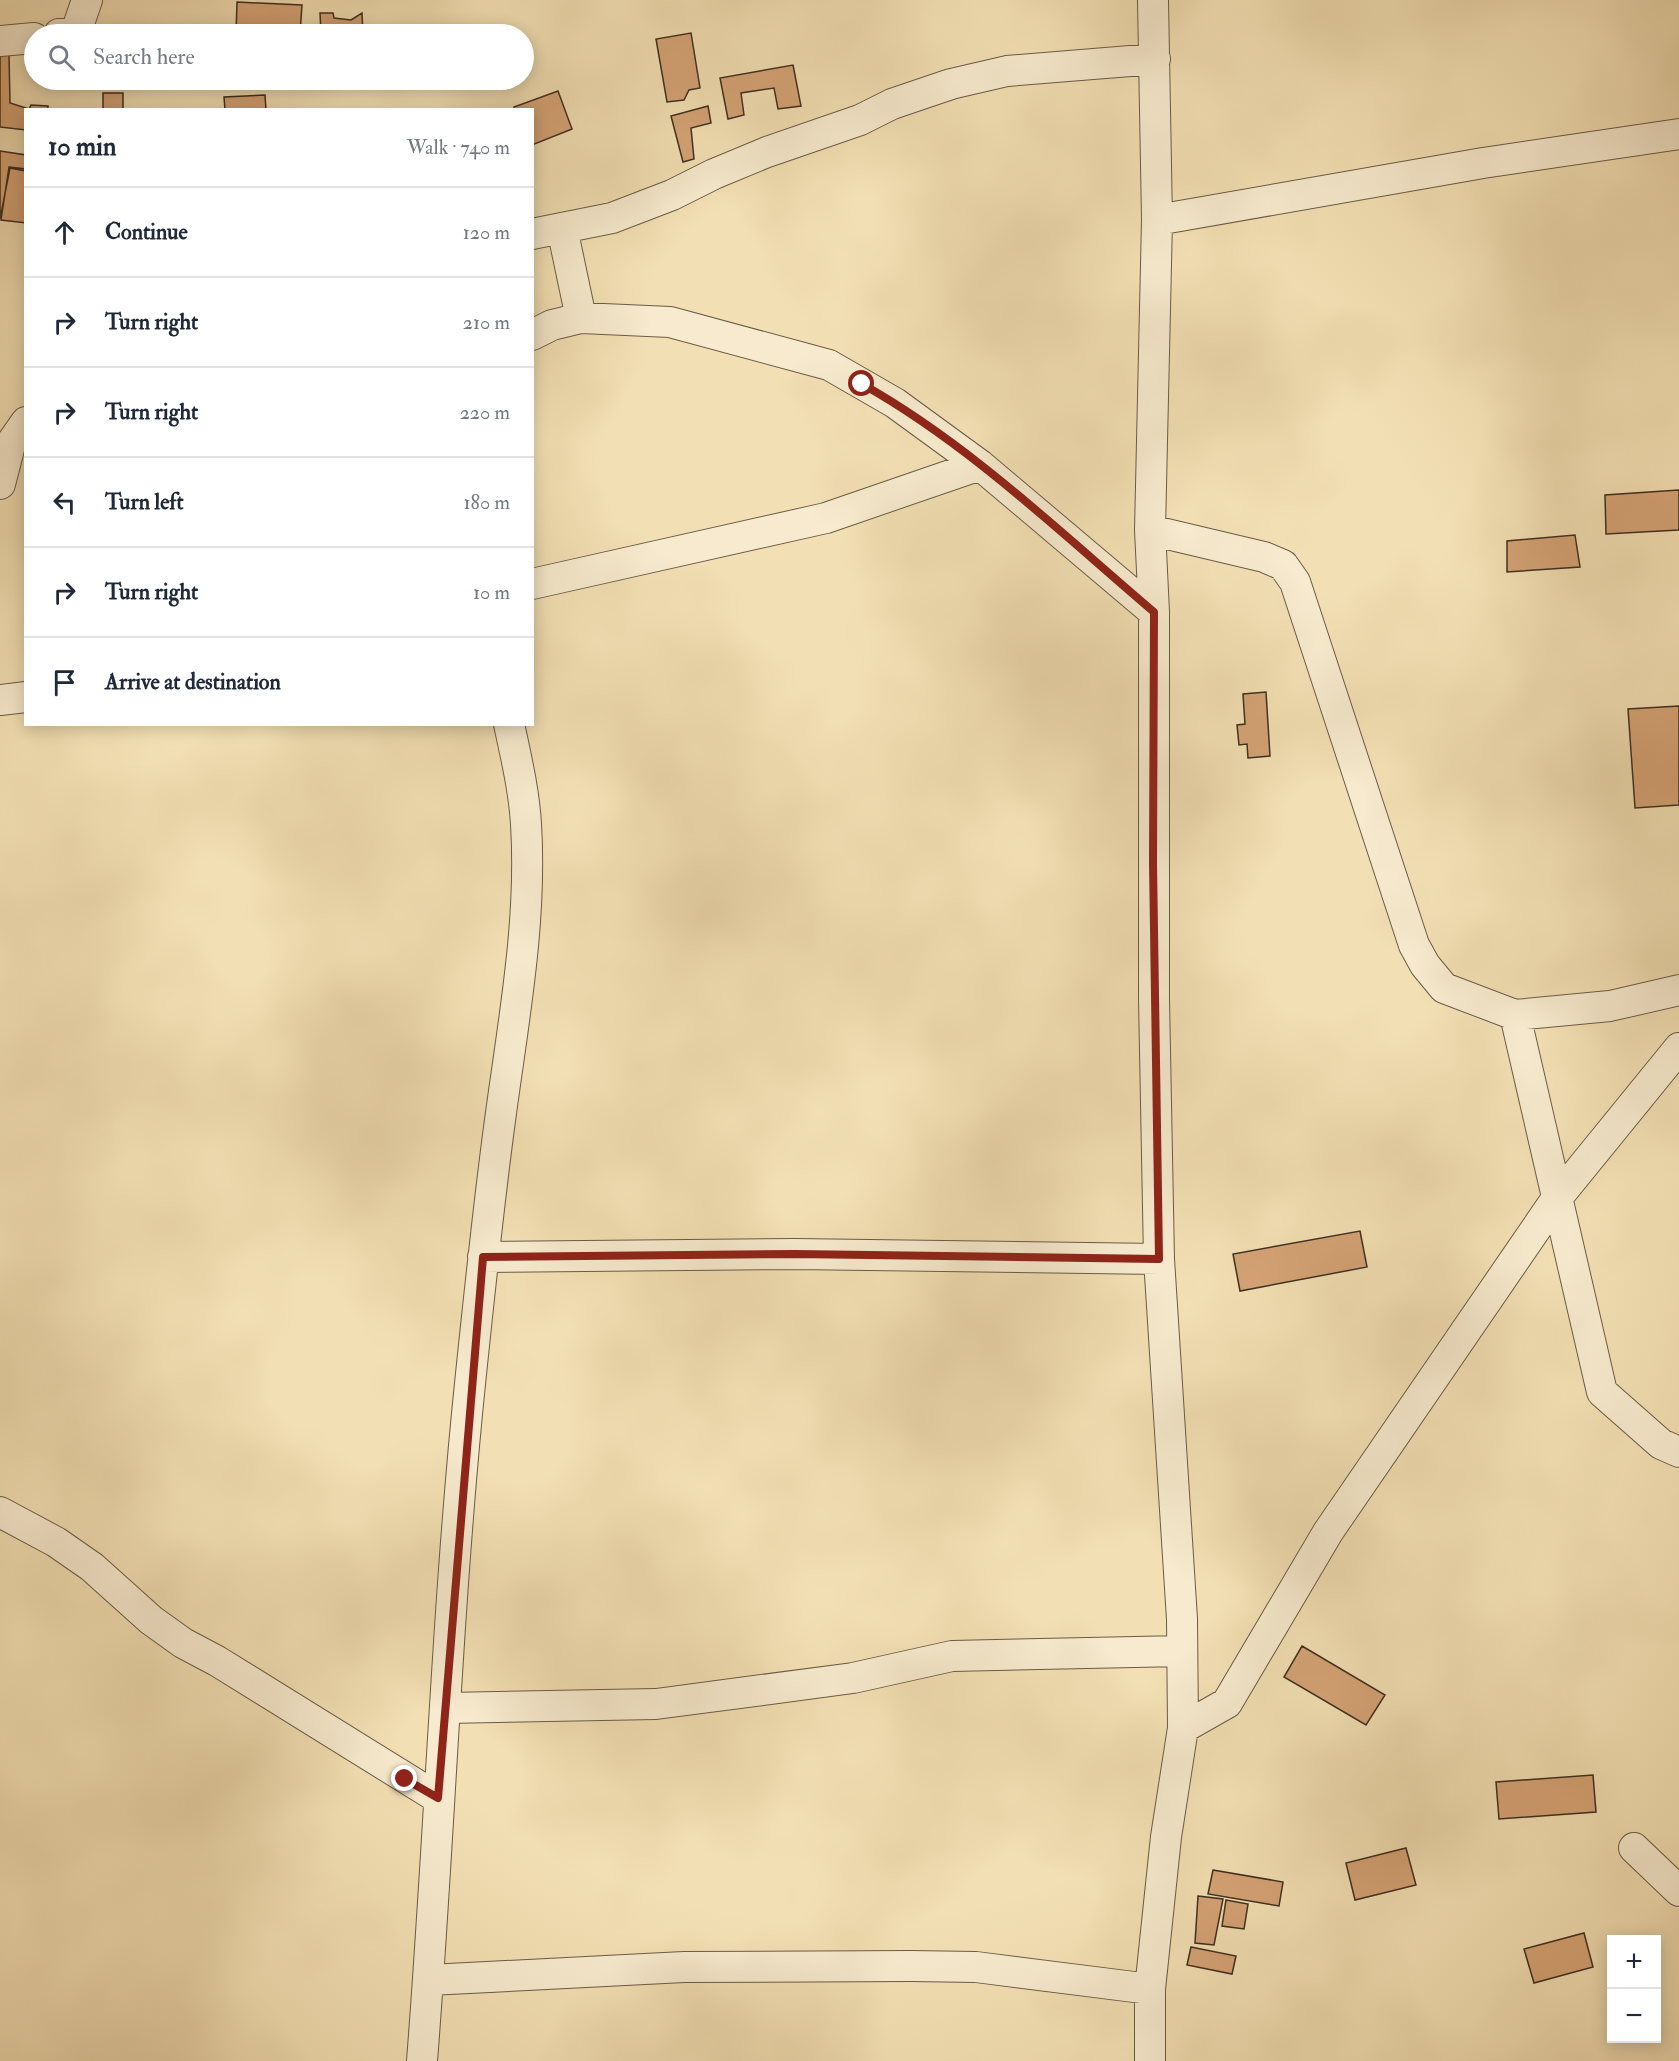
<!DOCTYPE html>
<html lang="en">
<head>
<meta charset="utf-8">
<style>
	:root { --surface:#fff; --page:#f6f6f7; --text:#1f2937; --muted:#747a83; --line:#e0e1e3 }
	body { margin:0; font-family:"IM FELL Double Pica",serif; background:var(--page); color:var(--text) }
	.controls { position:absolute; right:18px; bottom:18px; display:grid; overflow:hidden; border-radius:0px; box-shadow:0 3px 15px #0003 }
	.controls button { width:54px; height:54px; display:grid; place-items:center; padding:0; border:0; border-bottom:2px solid var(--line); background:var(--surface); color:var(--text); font:30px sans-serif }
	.stop { position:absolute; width:18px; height:18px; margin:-14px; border:4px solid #8f2418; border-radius:50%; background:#fff }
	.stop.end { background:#8f2418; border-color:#fff; box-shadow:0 2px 6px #0008 }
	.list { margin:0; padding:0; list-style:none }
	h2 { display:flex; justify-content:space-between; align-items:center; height:78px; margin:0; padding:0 24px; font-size:26px }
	h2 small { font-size:20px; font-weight:400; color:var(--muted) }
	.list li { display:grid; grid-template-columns:39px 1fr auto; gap:18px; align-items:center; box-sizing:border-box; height:90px; padding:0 24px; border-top:2px solid var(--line) }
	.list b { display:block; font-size:22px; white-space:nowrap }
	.list em { font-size:20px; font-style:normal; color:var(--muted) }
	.icon { flex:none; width:33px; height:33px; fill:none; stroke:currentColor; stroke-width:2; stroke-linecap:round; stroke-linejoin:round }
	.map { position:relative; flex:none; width:1679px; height:2061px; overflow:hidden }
	.search { position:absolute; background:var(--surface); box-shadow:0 3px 15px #0003; left:24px; top:24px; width:510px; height:66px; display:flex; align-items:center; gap:15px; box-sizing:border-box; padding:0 21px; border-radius:33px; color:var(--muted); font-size:22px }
	.panel { position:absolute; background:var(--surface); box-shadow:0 3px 15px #0003; left:24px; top:108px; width:510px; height:618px; border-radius:0px }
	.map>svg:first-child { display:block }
	.building { fill:#d5a375; stroke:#3e2f22; stroke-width:1.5 }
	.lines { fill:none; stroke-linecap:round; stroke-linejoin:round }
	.minor-casing { stroke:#6b5b46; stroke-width:32 }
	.minor { stroke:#f7eace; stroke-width:30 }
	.route { stroke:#8f2418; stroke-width:8 }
</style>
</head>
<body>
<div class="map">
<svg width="1679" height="2061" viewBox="0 0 1679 2061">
	<rect width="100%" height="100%" fill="#f2dfb3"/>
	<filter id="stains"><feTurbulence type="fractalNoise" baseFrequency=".00333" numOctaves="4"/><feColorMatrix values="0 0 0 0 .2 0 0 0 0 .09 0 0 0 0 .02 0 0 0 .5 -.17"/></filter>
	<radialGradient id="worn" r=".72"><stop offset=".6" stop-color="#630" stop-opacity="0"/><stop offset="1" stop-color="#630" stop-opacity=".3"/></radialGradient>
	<path class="building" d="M237,2L302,5L300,34H236Z
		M320,13H333L334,18L351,20L362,13L363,34H321Z
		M691,33L700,88L689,90L684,100L667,102L656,39Z
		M0,53L9,54L10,103L29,109L31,105L48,106V110H26V130L0,127Z
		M793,65L801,106L778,109L774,88L741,93L744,115L728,119L720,78Z
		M558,91L572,129L532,145V110H514V107Z
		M103,93H123V110H103Z
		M265,95L266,110H225L224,97Z
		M708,106L711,123L691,128L694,159L683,162L671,116Z
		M0,151L26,155V171L10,168L0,219Z
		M9,167L26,169V223L1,220Z
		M1679,490V530L1606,534L1605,495Z
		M1575,535L1580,567L1507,572V541Z
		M1266,692L1270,756L1248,758L1247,744L1239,745L1237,725L1245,724L1243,694Z
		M1679,706V805L1635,808L1628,709Z
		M1360,1231L1367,1267L1240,1291L1233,1254Z
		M1302,1646L1385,1695L1366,1725L1284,1677Z
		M1593,1775L1596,1812L1499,1819L1496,1782Z
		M1406,1848L1416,1885L1355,1900L1346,1863Z
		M1213,1870L1283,1882L1279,1906L1208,1894Z
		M1198,1896L1223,1899L1214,1945L1195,1943Z
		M1226,1900L1248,1904L1244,1929L1222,1926Z
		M1584,1933L1593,1967L1534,1983L1524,1949Z
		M1191,1947L1236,1956L1232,1974L1187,1965Z"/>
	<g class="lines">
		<defs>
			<path id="minor" d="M59,34L76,32L87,0
				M0,41L34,38
				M1157,220L1483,163L1679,134
				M562,228L581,318
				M532,234L612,218L672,195L714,174L767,152L860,120L892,104L951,84L1007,71L1155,59
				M532,335L552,325L581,318L670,322L829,365L895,403L980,465L1154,612
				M0,484L10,445L26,422
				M1150,530L1264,557L1283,565L1295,582L1414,945L1425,965L1444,988L1515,1015L1610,1006L1679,990
				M532,584L826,518L980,465
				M0,700L26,697
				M1515,1015L1602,1392L1661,1444L1679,1452
				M483,1257L795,1254L1159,1259
				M0,1512L56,1542L92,1567L151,1620L183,1643L217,1661L438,1798
				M445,1708L656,1704L853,1678L952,1656L1182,1651
				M1183,1728L1227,1703L1328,1532L1557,1198L1679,1048
				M1634,1848L1679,1891
				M429,1980L684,1967L911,1966L976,1967L1150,1989
				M422,2061C440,1832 447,1603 471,1374C480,1287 489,1200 501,1113C514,1017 532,921 526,824C524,790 516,757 509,724
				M1150,2061V1989L1166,1837L1183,1728L1182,1619L1159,1259L1154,999V612L1150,530L1157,220L1153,0"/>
		</defs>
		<use href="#minor" class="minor-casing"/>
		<use href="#minor" class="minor"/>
	</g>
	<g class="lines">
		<path class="route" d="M405,1779L438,1798L483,1257L795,1254L1159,1259L1153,863L1154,612C1061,533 969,444 862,384"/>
	</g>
	<rect width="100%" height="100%" filter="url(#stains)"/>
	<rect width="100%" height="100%" fill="url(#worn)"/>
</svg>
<div class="controls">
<button>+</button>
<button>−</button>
</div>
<div class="stop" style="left:862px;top:384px"></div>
<div class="stop end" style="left:405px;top:1779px"></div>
<div class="search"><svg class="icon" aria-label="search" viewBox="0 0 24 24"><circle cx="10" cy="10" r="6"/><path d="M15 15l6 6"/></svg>Search here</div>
<section class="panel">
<h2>10 min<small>Walk · 740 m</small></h2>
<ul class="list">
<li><svg class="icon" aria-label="ahead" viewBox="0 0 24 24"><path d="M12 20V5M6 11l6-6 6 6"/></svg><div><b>Continue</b></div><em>120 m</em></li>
<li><svg class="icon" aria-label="right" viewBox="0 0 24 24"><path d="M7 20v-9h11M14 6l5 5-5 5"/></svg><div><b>Turn right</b></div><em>210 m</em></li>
<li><svg class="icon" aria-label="right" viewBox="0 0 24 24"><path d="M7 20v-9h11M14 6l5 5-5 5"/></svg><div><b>Turn right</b></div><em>220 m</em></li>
<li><svg class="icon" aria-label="left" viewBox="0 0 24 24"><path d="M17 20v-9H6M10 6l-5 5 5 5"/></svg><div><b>Turn left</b></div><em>180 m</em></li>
<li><svg class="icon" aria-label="right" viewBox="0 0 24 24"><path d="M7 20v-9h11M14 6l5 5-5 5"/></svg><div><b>Turn right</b></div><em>10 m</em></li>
<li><svg class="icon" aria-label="arrive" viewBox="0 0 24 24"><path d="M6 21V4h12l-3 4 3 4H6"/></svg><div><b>Arrive at destination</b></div></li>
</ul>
</section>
</div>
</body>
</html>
